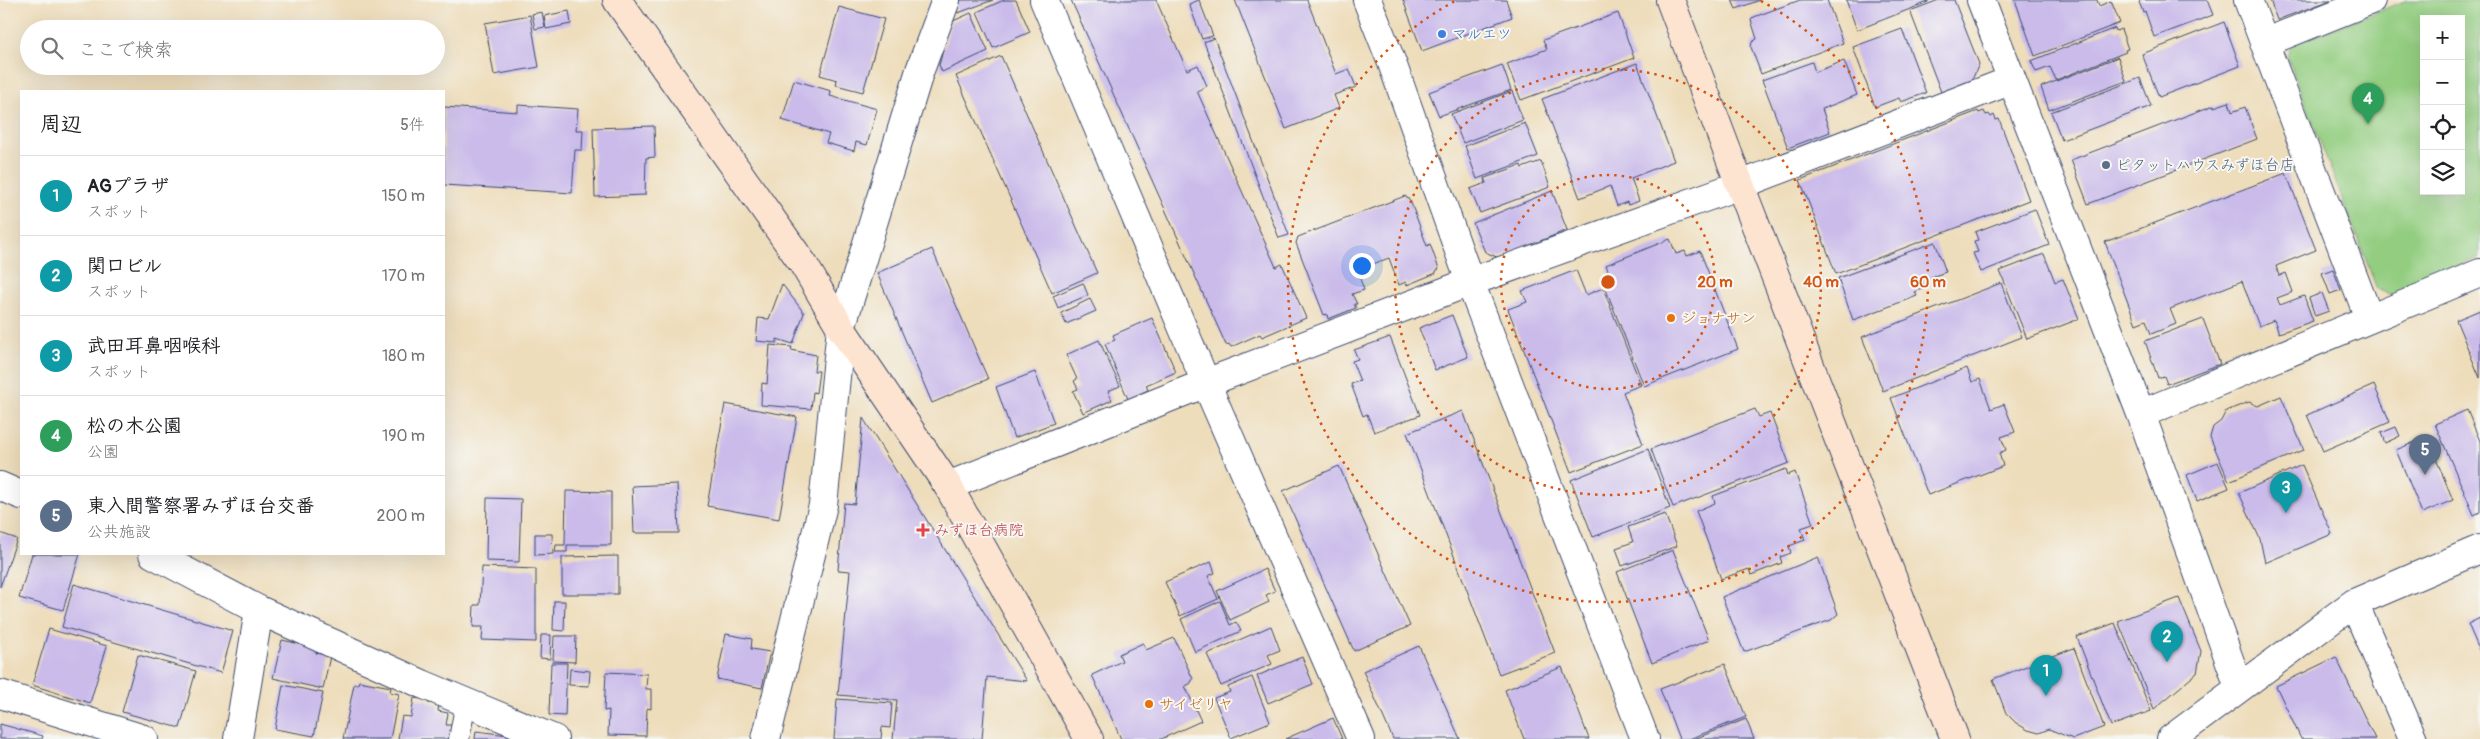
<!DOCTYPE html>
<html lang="ja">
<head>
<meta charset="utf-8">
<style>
	:root { --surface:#fff; --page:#f2f2f2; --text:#202124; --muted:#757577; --line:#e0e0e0; --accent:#b5179e }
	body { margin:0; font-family:Pangolin,"Klee One",sans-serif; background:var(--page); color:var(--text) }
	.controls { position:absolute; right:15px; top:15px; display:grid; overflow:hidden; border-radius:0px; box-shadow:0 5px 20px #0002 }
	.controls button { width:45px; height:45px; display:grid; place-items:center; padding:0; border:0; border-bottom:1px solid var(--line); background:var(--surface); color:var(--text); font:25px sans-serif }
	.you { position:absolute; left:1361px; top:265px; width:18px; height:18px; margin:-12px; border:4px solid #fff; border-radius:50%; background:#1a73e8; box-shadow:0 0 0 8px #1a73e833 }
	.badge { display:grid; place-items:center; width:32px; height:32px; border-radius:50%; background:var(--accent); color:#fff; font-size:16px; font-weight:700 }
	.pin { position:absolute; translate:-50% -41px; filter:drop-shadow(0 1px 2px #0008) }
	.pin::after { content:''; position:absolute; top:26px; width:18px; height:15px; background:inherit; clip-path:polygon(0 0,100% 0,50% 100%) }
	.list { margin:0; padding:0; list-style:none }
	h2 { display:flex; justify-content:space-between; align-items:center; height:65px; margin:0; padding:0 20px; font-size:21px }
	h2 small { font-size:16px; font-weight:400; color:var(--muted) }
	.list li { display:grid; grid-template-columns:32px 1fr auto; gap:15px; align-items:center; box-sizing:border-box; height:80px; padding:0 20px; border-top:1px solid var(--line) }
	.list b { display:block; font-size:19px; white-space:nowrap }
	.list p { margin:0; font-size:16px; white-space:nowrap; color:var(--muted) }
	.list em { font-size:16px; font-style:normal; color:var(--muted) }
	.icon { flex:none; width:28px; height:28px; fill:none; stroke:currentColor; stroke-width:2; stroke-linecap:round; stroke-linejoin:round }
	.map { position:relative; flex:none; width:2480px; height:739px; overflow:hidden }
	.search { position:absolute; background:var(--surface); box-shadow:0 5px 20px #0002; left:20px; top:20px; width:425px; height:55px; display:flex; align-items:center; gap:12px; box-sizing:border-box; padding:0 18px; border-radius:28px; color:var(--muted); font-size:19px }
	.panel { position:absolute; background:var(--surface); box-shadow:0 5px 20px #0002; left:20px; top:90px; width:425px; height:465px; border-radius:0px }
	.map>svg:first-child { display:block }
	.green { fill:#93cd80; stroke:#577e6f; fill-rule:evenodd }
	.building { fill:#cabbea }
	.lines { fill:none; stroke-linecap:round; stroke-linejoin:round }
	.lane-casing { stroke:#3b496c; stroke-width:22 }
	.street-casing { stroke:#3b496c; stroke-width:30 }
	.secondary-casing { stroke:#3b496c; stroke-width:30 }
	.lane { stroke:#fff; stroke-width:20 }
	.street { stroke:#fff; stroke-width:28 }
	.secondary { stroke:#fde4d0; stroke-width:28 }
	.ring { fill:none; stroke:#d45514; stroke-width:2.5; stroke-dasharray:2.5 5 }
	.shop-dot { fill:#3f7fe0; stroke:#f6f6f2; stroke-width:2 }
	.service-dot { fill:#5c6f8a; stroke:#f6f6f2; stroke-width:2 }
	.food-dot { fill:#e8710a; stroke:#f6f6f2; stroke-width:2 }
	.health-dot { fill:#e0444e; stroke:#f6f6f2; stroke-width:2 }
	.labels { text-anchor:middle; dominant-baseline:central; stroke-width:4; stroke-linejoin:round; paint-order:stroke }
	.shop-label { font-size:15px; fill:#366cbe; stroke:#f6f6f2; text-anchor:start }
	.service-label { font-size:15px; fill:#4e5e75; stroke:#f6f6f2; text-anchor:start }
	.food-label { font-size:15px; fill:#c56008; stroke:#f6f6f2; text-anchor:start }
	.health-label { font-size:15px; fill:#be3a42; stroke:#f6f6f2; text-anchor:start }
	.centre { fill:#d45514; stroke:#f6f6f2; stroke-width:2.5 }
	.ring-label { font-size:15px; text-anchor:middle; font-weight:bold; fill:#d45514; stroke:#f6f6f2; stroke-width:4; stroke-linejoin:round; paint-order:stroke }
</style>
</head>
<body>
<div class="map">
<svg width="2480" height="739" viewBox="0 0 2480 739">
	<rect width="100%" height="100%" fill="#f6f6f2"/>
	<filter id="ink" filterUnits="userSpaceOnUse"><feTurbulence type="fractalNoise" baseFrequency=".02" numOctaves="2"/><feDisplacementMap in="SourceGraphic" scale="10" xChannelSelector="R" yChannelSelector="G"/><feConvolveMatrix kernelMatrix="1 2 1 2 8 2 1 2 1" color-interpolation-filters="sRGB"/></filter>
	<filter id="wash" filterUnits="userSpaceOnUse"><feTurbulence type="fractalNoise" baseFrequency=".0096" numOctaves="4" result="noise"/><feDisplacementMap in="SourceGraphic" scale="20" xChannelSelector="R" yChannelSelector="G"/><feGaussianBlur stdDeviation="1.12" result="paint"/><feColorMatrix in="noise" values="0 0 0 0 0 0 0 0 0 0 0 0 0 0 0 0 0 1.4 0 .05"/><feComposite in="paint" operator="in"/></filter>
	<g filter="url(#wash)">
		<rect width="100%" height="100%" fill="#edb"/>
		<path class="green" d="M2407,0H2480V257L2393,295L2377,289L2287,56L2292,45ZM2424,19H2461V191H2424Z"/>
		<g id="blocks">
			<path class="building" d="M953,0H993L958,13Z
				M1004,0H1016L1030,32L993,48L977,12Z
				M1071,0H1156L1187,70L1198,65L1207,86L1197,91L1276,267L1282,264L1306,318L1262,337L1260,334L1231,347L1229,344L1226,345Z
				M1199,0L1213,36L1202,39L1189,4Z
				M1235,0H1307L1336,74L1349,69L1356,87L1334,95L1339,108L1286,129Z
				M1403,0H1506L1512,17L1422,51Z
				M1732,0H1760L1736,9Z
				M1800,0H1827L1843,43L1761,74L1751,47L1752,42L1757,39L1751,20L1754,17Z
				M1846,0H1928V2L1857,30Z
				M1939,0H1954L1979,64L1972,80L1941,92L1910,11Z
				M2015,0H2097L2099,6L2111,1L2120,23L2035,56Z
				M2141,0H2207L2213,15L2154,37L2145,11L2143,12L2139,2Z
				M2270,0H2331L2277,20Z
				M839,7L884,19L863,92L836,85L837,80L820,75Z
				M569,11L571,24L546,29L544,16Z
				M542,12L545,27L535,29L532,14Z
				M971,13L988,51L942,72L939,65L951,22Z
				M1618,13L1634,58L1521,100L1507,64L1547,49L1543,40Z
				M530,15L539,67L494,75L485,23Z
				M2224,22L2240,66L2159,97L2142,54Z
				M2115,28L2116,31L2121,29L2128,49L2125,50L2126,52L2056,80L2050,67L2036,72L2031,61Z
				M1902,29L1926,93L1901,102L1899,98L1875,107L1853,47Z
				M1214,38L1289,235L1279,238L1204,42Z
				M1001,56L1097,273L1052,293L956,76Z
				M2118,57L2126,81L2049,110L2041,87Z
				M1844,61L1857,95L1822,109L1830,132L1788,148L1762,80L1812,62L1815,72Z
				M1637,63L1674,161L1631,178L1639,201L1628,205L1627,202L1617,206L1610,186L1580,198L1542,99Z
				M1502,65L1511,90L1439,116L1429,92Z
				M2140,78L2151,106L2062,140L2051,112Z
				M794,80L831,91L830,96L877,109L867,145L856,142L854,151L826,143L829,134L782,120Z
				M1512,91L1523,120L1463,143L1451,114Z
				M2229,102L2232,112L2245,107L2257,139L2088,204L2071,160L2214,105V107Z
				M518,105L578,109L576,130H583L582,150H575L572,193L444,185V107L518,112Z
				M1978,111L1979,113L1984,111L1986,115L1989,114L1991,117L1994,115L1996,120L1999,119L2029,200L1836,274L1800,180Z
				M1525,123L1538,156L1477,179L1465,146Z
				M654,126L655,157L646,158L645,195L595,197L593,128Z
				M1541,161L1550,187L1480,213L1470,189L1486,183L1485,178L1521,165L1522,168Z
				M2286,173L2316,250L2276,266L2279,276L2286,273L2293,292L2277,298L2280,305L2304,296L2313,321L2279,333L2274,320L2259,326L2242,281L2170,309L2176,324L2151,334L2146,320L2136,324L2105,242Z
				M1552,191L1567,230L1499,258L1485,252L1473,223Z
				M1405,196L1410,200L1427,246L1430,244L1439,269L1436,271V273L1407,285L1406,282L1399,285L1389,258L1357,270L1364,290L1352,294L1357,304H1354L1356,308L1328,319L1327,314L1324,315L1296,243L1298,237Z
				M2035,209L2049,245L1981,272L1973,253L1978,252L1974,241L1978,240L1975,232Z
				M1670,239L1676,254L1685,251L1687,256L1700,251L1738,349L1644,386L1605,287L1613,284L1606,265Z
				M1935,242L1946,272L1922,280L1925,288L1915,292L1917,296L1853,320L1838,278Z
				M932,249L988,379L932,403L877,273Z
				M2044,254L2055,282L2063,279L2079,319L2027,339L2000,271Z
				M2333,269L2341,290L2330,294L2322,273Z
				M1576,270L1586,295L1603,288L1641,385L1623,392L1643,444L1571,472L1508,309L1527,302L1522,291Z
				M1083,283L1088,295L1058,308L1053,296Z
				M2001,283L2022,337L1883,391L1862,337Z
				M782,284L804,313L793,344L777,339V343L756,341L758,318L769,319Z
				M2322,293L2329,311L2315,316L2309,298Z
				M1090,299L1096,311L1066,324L1061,313Z
				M2480,310V378L2456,320Z
				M1452,315L1468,357L1435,370L1419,328Z
				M1152,318L1176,372L1146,385L1148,390L1128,399L1105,344L1115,340L1113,335Z
				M2203,319L2220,364L2167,384L2164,376L2158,378L2145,341Z
				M1390,337L1420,415L1374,432L1367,414L1363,416L1351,384L1360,381L1352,361L1358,359L1354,350Z
				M1099,340L1120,386L1108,391L1112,400L1083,413L1073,391L1078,389L1074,381L1077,379L1066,355Z
				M770,345L792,347L791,350L816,355L814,371H819L816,393L813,392L811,409L761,405L762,383L767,384Z
				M1967,368L1972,382L1980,379L1991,409L2004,404L2015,432L2001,437L2006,450L1999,453L2003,466L1928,495L1891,398Z
				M1035,372L1054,423L1014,438L996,387Z
				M2374,385L2390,422L2323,451L2307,415Z
				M2281,396L2304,450L2229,481L2210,437L2213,427L2221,421L2226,411L2249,402L2258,406Z
				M725,404L797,417L779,519L707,506Z
				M1755,409L1759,417L1770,413L1789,463L1673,507L1651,449Z
				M2467,410L2480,441V512L2474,515L2435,424Z
				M1463,411L1555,653L1499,674L1407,433Z
				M863,418L1027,681L987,677L982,739H893L897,700L838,695L850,571L838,570L844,503L855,504Z
				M2396,427L2400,436L2385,443L2381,433Z
				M2427,437L2453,500L2422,513L2396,450Z
				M1648,449L1670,508L1593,537L1571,480Z
				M2218,462L2229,488L2197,501L2187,475Z
				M2302,465L2332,534L2265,563L2260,539L2239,493Z
				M1339,466L1410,626L1354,651L1283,491Z
				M1786,469L1788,475L1795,472L1813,524L1801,528L1805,540L1789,546L1791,553L1780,557L1782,563L1751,575L1749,569L1721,579L1696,511L1715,503L1713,496Z
				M677,484L679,533H634L632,486Z
				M566,491L611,492V545H567V552H555L556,545H565Z
				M487,498L521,499L519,562L486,561Z
				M1665,514L1677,546L1622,566L1616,548L1633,542L1628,527Z
				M0,533L17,539L0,587Z
				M535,534H552L553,554L535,555Z
				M1673,550L1709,640L1652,663L1617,572Z
				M32,554H80L63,610L19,598Z
				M618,556V594H562V557Z
				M1818,557L1838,614L1831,620L1744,652L1722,597Z
				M1211,562L1215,573L1208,576L1218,599L1180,616L1165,582Z
				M482,567L536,569V642L482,640L483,627H473L474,605H480Z
				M1265,569L1275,591L1266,595L1269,602L1230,620L1217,591Z
				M74,584L233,631L221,673L62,627Z
				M2179,598L2201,651L2197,673L2154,709L2118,621Z
				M554,601H565L564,631L553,630Z
				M1220,601L1230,625L1236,622L1241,631L1195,652L1181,619Z
				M2480,618V652L2468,624Z
				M2115,623L2151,711L2111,726L2077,637Z
				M1271,626L1280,650L1268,655L1272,664L1221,686L1207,654Z
				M49,629L107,646L90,703L32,685Z
				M726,634L752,639L751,649L770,652L762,688L717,679Z
				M541,635H551L550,659L540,658Z
				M554,636H576L575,662L553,661Z
				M1174,638L1193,679L1190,684L1185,686L1201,721L1161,739H1121L1092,675L1122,661L1119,654L1143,643L1146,650Z
				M282,640L317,648L316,653L330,656L323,689L273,678Z
				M1419,646L1460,739H1393L1363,671Z
				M2074,648L2104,727L2073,739L2049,729L2039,733L2028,730L2016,723L2006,713L1993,679Z
				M138,655L196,671L180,728L122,712Z
				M1302,657L1313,684L1268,703L1257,676Z
				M2336,657L2375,739H2301L2276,686Z
				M551,663H567L565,716L549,715Z
				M1725,664L1746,717L1689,739H1679L1660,689Z
				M1562,667L1589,739H1524L1505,690Z
				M570,669L590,671L589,686L569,685Z
				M606,672L647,674L646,689H651V709L647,708L646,736L608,735L609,710L604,711Z
				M1252,677L1270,722L1231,738L1214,698L1230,692L1228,687Z
				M359,681L391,687L390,692L399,694L390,739H343L354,684H358Z
				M283,685L323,693L314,736L275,729Z
				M414,698L429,700L428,703L439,704L438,711L448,713L446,725H451L449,739H398L402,716L411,717Z
				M837,699L892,703L890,728L882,727L881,739H834Z
				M1333,718L1342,739H1285Z
				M1746,719L1754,739H1694Z
				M0,724L43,736L42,739H0Z
				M476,731L508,735V739H475Z"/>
		</g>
	</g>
	<g filter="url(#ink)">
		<use href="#blocks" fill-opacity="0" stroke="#3b496c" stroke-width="1"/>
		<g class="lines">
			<defs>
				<path id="lane" d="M459,739L466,702"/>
				<path id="street" d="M1044,0L1206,383L1361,739
					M1367,0L1392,63L1470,282L1645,739
					M1981,0L2141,414L2239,687
					M2248,0L2369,318
					M2264,43L2371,0
					M2141,414L2480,273
					M0,486L21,495
					M948,486L1206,383L1470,282L1740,185L2012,80
					M153,554L259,610L422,684L554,739
					M2354,603L2413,739
					M0,694L144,739
					M238,739L259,610
					M766,739L823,505L841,328L920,70L946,0
					M2171,739L2354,603L2480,549"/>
				<path id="secondary" d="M617,0L804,265L841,328L948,486L1089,739
					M1670,0L1740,185L1955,739"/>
			</defs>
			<use href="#lane" class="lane-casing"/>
			<use href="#street" class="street-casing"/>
			<use href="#secondary" class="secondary-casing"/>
			<use href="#lane" class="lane"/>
			<use href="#street" class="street"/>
			<use href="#secondary" class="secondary"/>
		</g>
	</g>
	<g class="ring">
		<circle cx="1608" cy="282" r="107"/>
		<circle cx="1608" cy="282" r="213"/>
		<path d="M1761 1A320 320 0 1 1 1455 1"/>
	</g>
	<circle class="shop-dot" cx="1442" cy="34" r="5"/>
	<circle class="service-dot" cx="2106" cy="165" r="5"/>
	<g class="food-dot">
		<circle cx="1671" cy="318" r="5"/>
		<circle cx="1149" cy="704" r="5"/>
	</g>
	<path class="health-dot" d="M920.5 522.5h5v5h5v5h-5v5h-5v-5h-5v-5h5z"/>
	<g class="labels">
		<g class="shop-label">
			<text x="1452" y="34">マルエツ</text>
		</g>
		<g class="service-label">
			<text x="2116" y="165">ピタットハウスみずほ台店</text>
		</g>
		<g class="food-label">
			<text x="1681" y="318">ジョナサン</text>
			<text x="1159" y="704">サイゼリヤ</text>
		</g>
		<g class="health-label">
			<text x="934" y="530">みずほ台病院</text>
		</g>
	</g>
	<circle cx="1608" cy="282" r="8" class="centre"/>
	<g class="ring-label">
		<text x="1715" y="287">20 m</text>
		<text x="1821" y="287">40 m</text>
		<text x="1928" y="287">60 m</text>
	</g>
</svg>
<div class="controls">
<button>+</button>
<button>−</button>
<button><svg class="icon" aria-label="locate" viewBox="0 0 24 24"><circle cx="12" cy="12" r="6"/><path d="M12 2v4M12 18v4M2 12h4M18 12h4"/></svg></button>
<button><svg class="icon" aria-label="layers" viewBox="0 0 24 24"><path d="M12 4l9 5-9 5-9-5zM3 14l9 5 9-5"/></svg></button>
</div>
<div class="you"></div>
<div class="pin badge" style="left:2046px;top:696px;background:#0f9aa8">1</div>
<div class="pin badge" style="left:2167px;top:662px;background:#0f9aa8">2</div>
<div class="pin badge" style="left:2286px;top:513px;background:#0f9aa8">3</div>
<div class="pin badge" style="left:2368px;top:124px;background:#2e9e5b">4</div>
<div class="pin badge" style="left:2425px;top:475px;background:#5c6f8a">5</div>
<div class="search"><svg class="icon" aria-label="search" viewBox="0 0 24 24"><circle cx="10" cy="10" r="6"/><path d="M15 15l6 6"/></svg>ここで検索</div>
<section class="panel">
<h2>周辺<small>5件</small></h2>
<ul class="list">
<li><span class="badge" style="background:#0f9aa8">1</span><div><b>AGプラザ</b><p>スポット</p></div><em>150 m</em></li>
<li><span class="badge" style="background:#0f9aa8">2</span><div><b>関口ビル</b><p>スポット</p></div><em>170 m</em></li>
<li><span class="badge" style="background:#0f9aa8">3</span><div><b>武田耳鼻咽喉科</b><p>スポット</p></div><em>180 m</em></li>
<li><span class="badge" style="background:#2e9e5b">4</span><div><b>松の木公園</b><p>公園</p></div><em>190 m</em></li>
<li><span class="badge" style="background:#5c6f8a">5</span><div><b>東入間警察署みずほ台交番</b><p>公共施設</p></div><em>200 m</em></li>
</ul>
</section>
</div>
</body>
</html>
